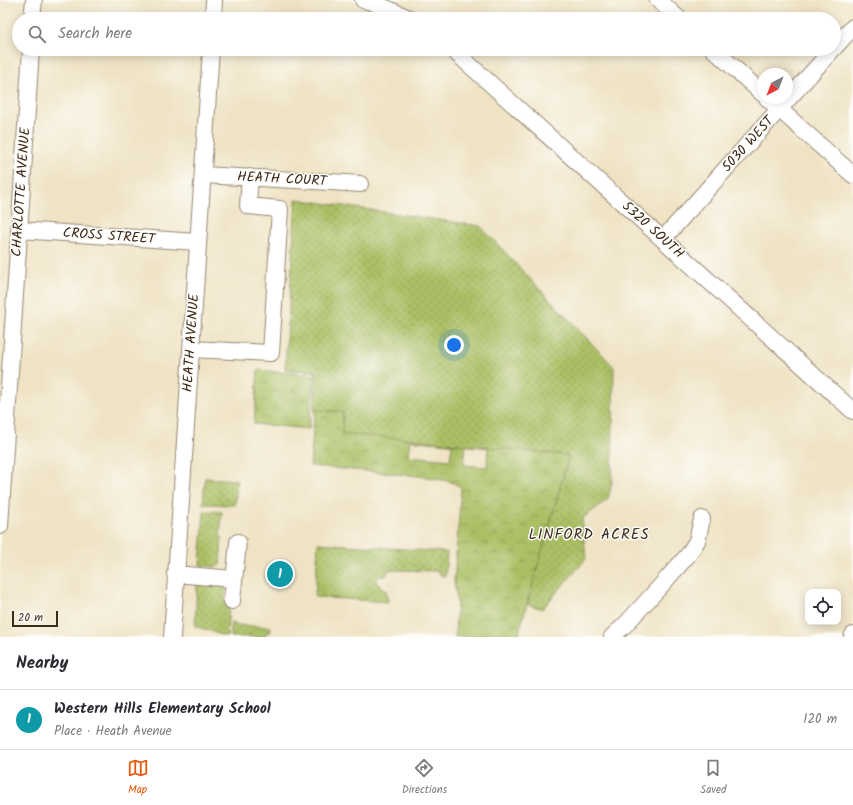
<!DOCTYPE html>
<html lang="en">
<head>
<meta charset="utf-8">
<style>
	:root { --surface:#fff; --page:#f2f2f3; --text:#2b2b33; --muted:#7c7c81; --line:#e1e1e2; --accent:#ea580c }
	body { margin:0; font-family:Kalam,sans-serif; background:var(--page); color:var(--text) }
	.controls { position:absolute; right:12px; bottom:12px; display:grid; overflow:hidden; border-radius:8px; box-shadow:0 2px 10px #0003 }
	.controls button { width:36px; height:36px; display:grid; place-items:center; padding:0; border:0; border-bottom:1px solid var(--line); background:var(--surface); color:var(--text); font:20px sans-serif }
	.compass { position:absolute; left:757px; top:68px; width:36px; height:36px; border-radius:50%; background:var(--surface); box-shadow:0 2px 10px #0003; rotate:222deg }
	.scale { position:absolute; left:12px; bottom:10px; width:46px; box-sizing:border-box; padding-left:4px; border:2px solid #3b2a1e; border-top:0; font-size:11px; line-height:14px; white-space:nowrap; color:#3b2a1e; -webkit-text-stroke:3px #fdfcf7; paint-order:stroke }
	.you { position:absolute; left:454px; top:345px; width:14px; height:14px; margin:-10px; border:3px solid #fff; border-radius:50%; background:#1a73e8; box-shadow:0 0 0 6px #1a73e833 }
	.badge { display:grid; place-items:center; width:26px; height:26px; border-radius:50%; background:var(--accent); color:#fff; font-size:13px; font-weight:700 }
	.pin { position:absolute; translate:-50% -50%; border:2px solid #fff; box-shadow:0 1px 4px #0006 }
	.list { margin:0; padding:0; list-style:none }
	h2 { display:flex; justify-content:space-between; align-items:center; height:52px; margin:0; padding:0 16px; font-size:17px }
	h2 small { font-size:13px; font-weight:400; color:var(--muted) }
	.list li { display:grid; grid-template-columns:26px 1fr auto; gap:12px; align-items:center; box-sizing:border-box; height:60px; padding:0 16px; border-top:1px solid var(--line) }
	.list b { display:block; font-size:15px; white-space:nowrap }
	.list p { margin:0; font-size:13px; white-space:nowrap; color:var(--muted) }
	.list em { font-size:13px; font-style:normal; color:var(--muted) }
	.icon { flex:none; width:22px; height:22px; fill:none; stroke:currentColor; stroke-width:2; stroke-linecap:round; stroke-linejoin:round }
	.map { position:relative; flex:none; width:853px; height:637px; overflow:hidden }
	.search { position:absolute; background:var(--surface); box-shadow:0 2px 10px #0003; left:12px; right:12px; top:12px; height:44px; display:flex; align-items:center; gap:10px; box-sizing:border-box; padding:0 14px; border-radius:22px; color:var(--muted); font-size:15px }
	.sheet { height:112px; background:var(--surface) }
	nav { display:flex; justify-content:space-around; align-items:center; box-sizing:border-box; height:56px; border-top:1px solid var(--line); background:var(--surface); font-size:11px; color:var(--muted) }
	nav a { display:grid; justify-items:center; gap:2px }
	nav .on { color:var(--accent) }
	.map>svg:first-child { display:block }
	.grass { fill:url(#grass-dots); stroke:#737542 }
	.park { fill:url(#park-crowns); stroke:#737542; fill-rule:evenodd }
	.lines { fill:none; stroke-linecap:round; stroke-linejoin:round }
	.minor-casing { stroke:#958671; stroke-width:18 }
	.minor { stroke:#fff; stroke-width:16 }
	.labels { text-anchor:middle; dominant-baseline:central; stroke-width:3; stroke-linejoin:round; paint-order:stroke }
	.street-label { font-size:14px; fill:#3b2a1e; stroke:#fdfcf7 }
	.neighbourhood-label { font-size:15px; letter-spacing:1px; fill:#3b2a1e; stroke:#fdfcf7 }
</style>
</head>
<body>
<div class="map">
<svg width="853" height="637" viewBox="0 0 853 637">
	<defs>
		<pattern id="grass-dots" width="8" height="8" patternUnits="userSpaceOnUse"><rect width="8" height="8" fill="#abc065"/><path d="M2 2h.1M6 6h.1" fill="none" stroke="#8c9c53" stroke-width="1.8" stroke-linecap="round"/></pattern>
		<pattern id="park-crowns" width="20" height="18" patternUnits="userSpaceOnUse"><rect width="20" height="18" fill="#abc065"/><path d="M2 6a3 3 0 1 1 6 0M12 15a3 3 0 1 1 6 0" fill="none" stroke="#8c9c53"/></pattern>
	</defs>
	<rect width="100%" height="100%" fill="#fdfcf7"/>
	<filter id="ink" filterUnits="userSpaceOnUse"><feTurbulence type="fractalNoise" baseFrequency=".025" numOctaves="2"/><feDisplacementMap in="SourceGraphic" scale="8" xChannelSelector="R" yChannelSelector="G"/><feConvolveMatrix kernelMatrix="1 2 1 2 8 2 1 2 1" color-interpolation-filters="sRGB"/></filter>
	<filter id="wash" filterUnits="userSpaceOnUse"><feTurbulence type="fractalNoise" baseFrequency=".012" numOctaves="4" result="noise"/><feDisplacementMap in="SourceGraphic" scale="16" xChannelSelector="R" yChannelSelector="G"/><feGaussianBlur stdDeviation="0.9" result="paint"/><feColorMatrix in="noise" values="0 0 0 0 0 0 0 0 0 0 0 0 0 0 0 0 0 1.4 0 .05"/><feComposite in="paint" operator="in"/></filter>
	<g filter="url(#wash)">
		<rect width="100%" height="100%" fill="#efe3c4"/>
		<path class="grass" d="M296,199L480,226L614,367L612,482L608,499L582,519L586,559L542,609L527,604L568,459L567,455L342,434L343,412L314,410L316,372L285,369Z
			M205,478L237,480L235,505L203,504Z
			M204,511L222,512L220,536L222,537L220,565L216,567L200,565Z
			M318,543L447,552L445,577L439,574V571L388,570L386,576H379L376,581L380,586L386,590L388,602L315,597Z
			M197,584L225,585L226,587L225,605H229L227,637L195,626Z
			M231,623H234V625L271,627L270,633L266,632L265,637H231Z"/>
		<path class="park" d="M258,370L314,375L309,429L254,424Z
			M315,410L343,412L342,434L408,439L567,455L568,459L518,636L516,637H455L457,603L454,582L461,488L459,486L449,481L419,476L310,466ZM410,440L452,444L450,460L408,456ZM466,445L488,447L487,467L464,465Z"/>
	</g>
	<g filter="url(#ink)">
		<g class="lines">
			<defs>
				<path id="minor" d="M363,0L372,2L411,19
					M658,0L679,19
					M32,19L34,0
					M213,19L214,0
					M834,48L853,27
					M452,49L853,411
					M713,49L763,94
					M767,98L853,175
					M203,175L331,182L360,184
					M19,230L198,242
					M663,239L833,49
					M191,349L271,353L280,209L248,206L250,177
					M0,526L31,49
					M175,574L234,579
					M232,601L238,542
					M172,637L211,49
					M612,637L624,626L657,590L688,555L697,541L702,519
					M852,637L853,635"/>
			</defs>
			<use href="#minor" class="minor-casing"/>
			<use href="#minor" class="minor"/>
		</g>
	</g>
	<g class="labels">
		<g class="street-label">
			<text transform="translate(748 144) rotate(-48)">5030 WEST</text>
			<text transform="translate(282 179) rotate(3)">HEATH COURT</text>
			<text transform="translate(21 192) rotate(-86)">CHARLOTTE AVENUE</text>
			<text transform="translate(653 230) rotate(42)">5320 SOUTH</text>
			<text transform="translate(109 236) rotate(4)">CROSS STREET</text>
			<text transform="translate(191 343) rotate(-86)">HEATH AVENUE</text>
		</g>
		<g class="neighbourhood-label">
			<text x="589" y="535">LINFORD ACRES</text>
		</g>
	</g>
</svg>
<div class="controls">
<button><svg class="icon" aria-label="locate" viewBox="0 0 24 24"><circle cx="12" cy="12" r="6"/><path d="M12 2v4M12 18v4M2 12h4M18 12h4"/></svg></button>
</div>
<svg class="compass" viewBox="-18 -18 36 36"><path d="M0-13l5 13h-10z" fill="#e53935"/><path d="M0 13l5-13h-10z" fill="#7c7c81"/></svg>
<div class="scale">20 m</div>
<div class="you"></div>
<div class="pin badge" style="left:280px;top:574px;background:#0f9aa8">1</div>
<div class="search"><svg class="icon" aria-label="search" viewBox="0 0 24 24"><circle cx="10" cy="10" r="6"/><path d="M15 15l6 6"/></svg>Search here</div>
</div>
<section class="sheet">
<h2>Nearby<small></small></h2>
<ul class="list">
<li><span class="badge" style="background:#0f9aa8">1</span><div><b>Western Hills Elementary School</b><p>Place · Heath Avenue</p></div><em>120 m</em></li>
</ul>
</section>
<nav>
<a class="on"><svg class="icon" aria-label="map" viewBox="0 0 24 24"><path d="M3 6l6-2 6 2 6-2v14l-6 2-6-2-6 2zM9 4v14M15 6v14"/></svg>Map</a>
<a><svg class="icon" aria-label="directions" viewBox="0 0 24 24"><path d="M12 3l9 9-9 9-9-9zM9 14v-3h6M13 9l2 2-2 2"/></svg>Directions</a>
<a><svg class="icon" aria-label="saved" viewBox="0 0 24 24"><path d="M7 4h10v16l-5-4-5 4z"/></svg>Saved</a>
</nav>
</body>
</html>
